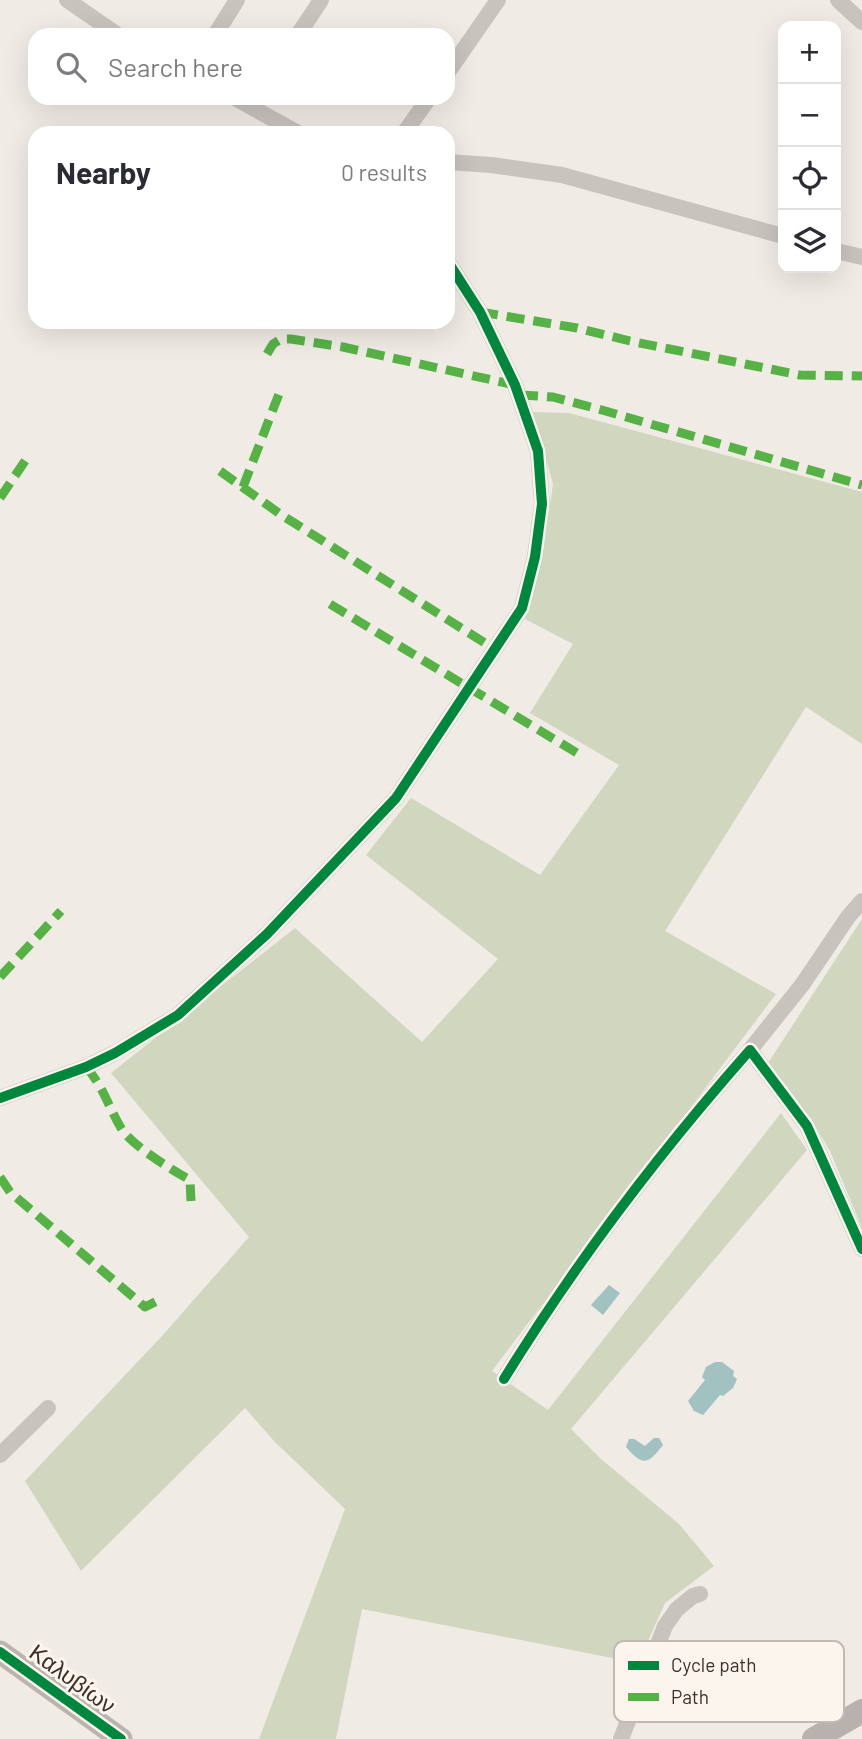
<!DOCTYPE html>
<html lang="en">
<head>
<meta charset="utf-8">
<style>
	:root { --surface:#fff; --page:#f7f7f7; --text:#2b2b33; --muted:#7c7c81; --line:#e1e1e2 }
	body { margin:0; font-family:Barlow,sans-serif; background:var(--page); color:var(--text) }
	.controls { position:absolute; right:21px; top:21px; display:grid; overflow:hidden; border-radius:14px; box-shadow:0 7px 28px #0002 }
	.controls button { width:63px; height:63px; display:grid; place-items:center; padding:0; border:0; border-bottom:2px solid var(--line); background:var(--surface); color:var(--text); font:35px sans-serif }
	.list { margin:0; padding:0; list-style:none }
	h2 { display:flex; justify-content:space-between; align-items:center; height:91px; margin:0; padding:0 28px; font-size:30px }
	h2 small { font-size:23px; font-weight:400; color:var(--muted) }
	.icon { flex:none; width:38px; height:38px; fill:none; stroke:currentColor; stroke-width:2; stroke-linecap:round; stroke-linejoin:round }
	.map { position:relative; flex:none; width:862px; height:1739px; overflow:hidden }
	.search { position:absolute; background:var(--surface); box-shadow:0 7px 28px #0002; left:28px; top:28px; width:427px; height:77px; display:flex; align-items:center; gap:18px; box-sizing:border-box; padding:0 24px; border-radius:21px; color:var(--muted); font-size:26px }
	.panel { position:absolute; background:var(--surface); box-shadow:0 7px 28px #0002; left:28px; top:126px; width:427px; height:203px; border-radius:21px }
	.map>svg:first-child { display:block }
	.green { fill:#d1d6bf }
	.water { fill:#a1c2c1 }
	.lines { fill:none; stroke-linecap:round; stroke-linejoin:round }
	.minor { stroke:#c9c3be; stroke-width:16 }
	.secondary { stroke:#bab3ae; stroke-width:23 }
	.primary { stroke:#b8b1ad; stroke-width:24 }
	.quiet { stroke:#57b246; stroke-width:9; stroke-dasharray:18 9; stroke-linecap:butt }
	.cycleway-casing { stroke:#fbf5ee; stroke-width:15 }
	.cycleway { stroke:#00873e; stroke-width:10 }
	.labels { text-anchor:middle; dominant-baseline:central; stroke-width:6; stroke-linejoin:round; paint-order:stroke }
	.street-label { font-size:23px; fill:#3b302b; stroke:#fbf5ee }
	.key { fill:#fbf5ee; stroke:#c1bab4; stroke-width:2 }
	.key-label { font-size:19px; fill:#3b302b }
</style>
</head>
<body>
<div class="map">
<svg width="862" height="1739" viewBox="0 0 862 1739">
	<rect width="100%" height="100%" fill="#f0ebe5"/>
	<path class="green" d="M533,412L569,413L862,492V744L806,707L665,931L776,994L492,1371L548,1410L781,1113L807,1150L571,1429L601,1459L679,1524L714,1566L665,1603L638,1663L362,1609L336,1739H259L345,1509L274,1441L245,1408L81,1571L25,1481L162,1336L249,1237L111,1073L295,928L422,1042L498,959L366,855L411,798L540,875L619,765L530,713L573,644L525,619L544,548L553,484Z
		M862,919V1228L830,1151L808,1114L786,1093L768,1063Z"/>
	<path class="water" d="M609,1285L620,1293L603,1315L591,1305Z
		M715,1362H722L734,1371L733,1376L737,1379L733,1388L723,1396L720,1395L703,1415L694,1411L688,1401L705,1380L702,1377L706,1367Z
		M654,1438H659L663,1445C648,1464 643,1467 626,1447L629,1439H634L645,1446Z"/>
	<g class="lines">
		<path class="minor" d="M67,0L118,35
			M838,0L862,22
			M215,35L237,0
			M298,35L321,0
			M448,72L498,0
			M235,98L298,133
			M404,133L429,98
			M448,162L491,165L562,175L783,236
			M836,251L862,257
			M750,1050L802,985L848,917L862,901
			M0,1098L86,1067L115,1053L178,1015L267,934L396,798L522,608L535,557L542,504L538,451L515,385L480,312L448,262
			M504,1379C576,1262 659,1153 750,1050L807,1126L862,1249
			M0,1455L48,1408
			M621,1739L665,1626L677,1609L693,1596L700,1594"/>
		<path class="secondary" d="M0,1652L121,1739"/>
		<path class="primary" d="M814,1739L862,1711"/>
		<path class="quiet" d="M480,312L577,328L630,341L800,375L862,376
			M267,354L273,344L281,339H291L343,347L515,385
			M520,395L553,397L602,410L862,485
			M220,471L280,514L496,650
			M243,487L279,394
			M0,498L29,455
			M330,604L582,756
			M0,977L61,911
			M86,1067C103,1086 108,1106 121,1128C131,1145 172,1170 190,1180L191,1201
			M0,1177L10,1192L145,1307L161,1299"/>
		<defs>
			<path id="cycleway" d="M0,1098L86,1067L115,1053L178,1015L267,934L396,798L522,608L535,557L542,504L538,451L515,385L480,312L448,262
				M504,1379C576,1262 659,1153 750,1050L807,1126L862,1249
				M0,1652L121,1739"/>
		</defs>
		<use href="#cycleway" class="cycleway-casing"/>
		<use href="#cycleway" class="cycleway"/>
	</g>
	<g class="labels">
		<g class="street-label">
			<text transform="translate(73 1678) rotate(36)">Καλυβίων</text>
		</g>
	</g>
	<rect x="614" y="1641" width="230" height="81" rx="10" class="key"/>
	<rect x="628" y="1661" width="31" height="9" fill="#00873e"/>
	<rect x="628" y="1693" width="31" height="8" fill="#57b246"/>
	<g class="key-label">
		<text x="671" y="1672">Cycle path</text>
		<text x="671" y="1704">Path</text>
	</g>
</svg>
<div class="controls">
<button>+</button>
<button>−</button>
<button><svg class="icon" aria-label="locate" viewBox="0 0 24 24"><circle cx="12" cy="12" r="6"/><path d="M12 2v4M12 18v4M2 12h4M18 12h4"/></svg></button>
<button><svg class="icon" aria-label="layers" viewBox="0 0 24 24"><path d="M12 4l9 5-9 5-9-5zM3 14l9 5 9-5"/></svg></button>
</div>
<div class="search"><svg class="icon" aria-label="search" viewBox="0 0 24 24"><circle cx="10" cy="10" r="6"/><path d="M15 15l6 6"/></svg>Search here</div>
<section class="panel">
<h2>Nearby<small>0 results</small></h2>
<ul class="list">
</ul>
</section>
</div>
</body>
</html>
